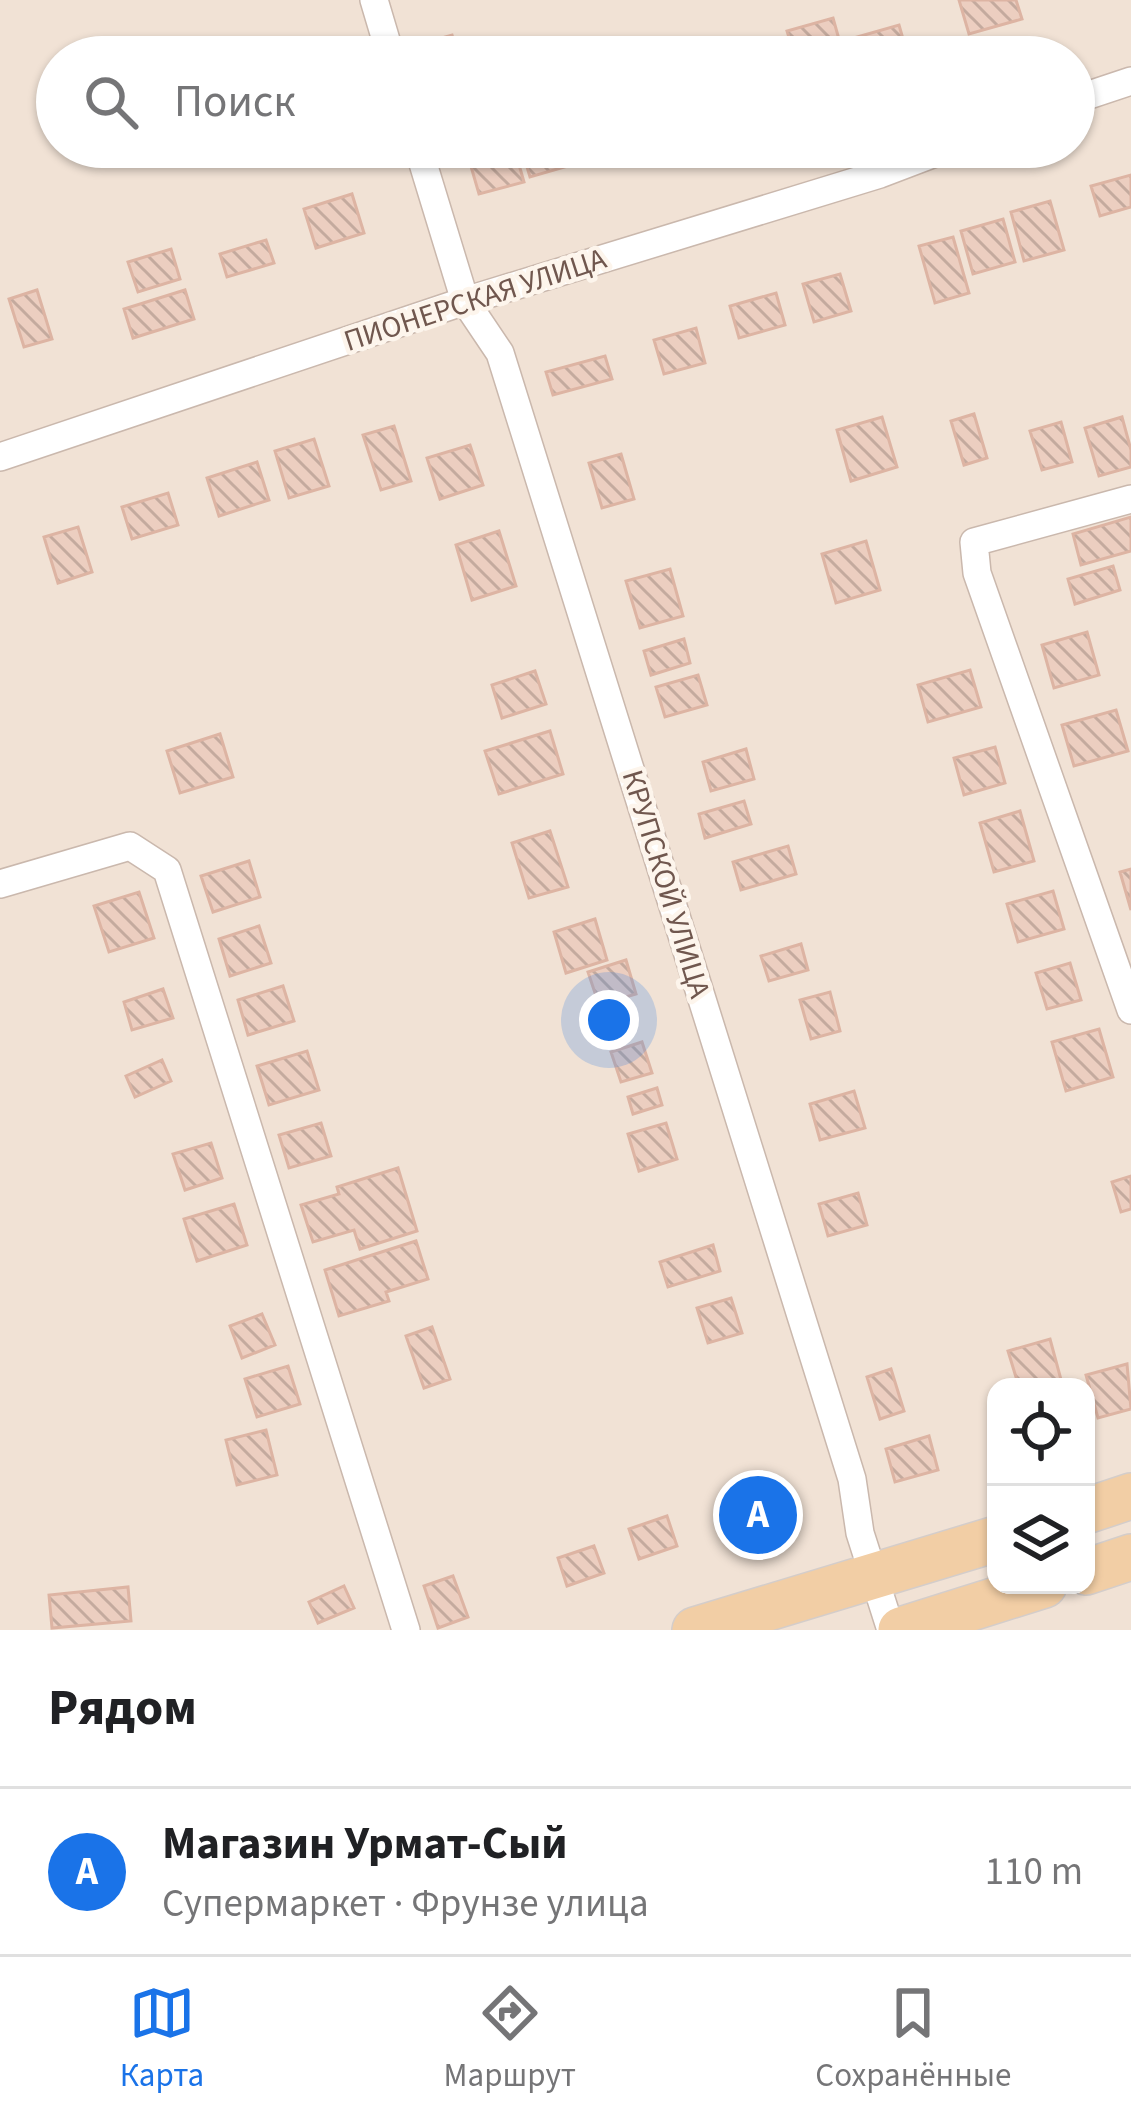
<!DOCTYPE html>
<html lang="ru">
<head>
<meta charset="utf-8">
<style>
	:root { --surface:#fff; --page:#f2f2f2; --text:#202124; --muted:#757577; --line:#e0e0e0; --accent:#1a73e8 }
	body { margin:0; font-family:"Source Sans 3",sans-serif; background:var(--page); color:var(--text) }
	.controls { position:absolute; right:36px; bottom:36px; display:grid; overflow:hidden; border-radius:24px; box-shadow:0 3px 9px #0004 }
	.controls button { width:108px; height:108px; display:grid; place-items:center; padding:0; border:0; border-bottom:3px solid var(--line); background:var(--surface); color:var(--text); font:60px sans-serif }
	.you { position:absolute; left:609px; top:1020px; width:42px; height:42px; margin:-30px; border:9px solid #fff; border-radius:50%; background:#1a73e8; box-shadow:0 0 0 18px #1a73e833 }
	.badge { display:grid; place-items:center; width:78px; height:78px; border-radius:50%; background:var(--accent); color:#fff; font-size:39px; font-weight:700 }
	.pin { position:absolute; translate:-50% -50%; border:6px solid #fff; box-shadow:0 3px 12px #0006 }
	.list { margin:0; padding:0; list-style:none }
	h2 { display:flex; justify-content:space-between; align-items:center; height:156px; margin:0; padding:0 48px; font-size:51px }
	h2 small { font-size:39px; font-weight:400; color:var(--muted) }
	.list li { display:grid; grid-template-columns:78px 1fr auto; gap:36px; align-items:center; box-sizing:border-box; height:168px; padding:0 48px; border-top:3px solid var(--line) }
	.list b { display:block; font-size:45px; white-space:nowrap }
	.list p { margin:0; font-size:39px; white-space:nowrap; color:var(--muted) }
	.list em { font-size:39px; font-style:normal; color:var(--muted) }
	.icon { flex:none; width:66px; height:66px; fill:none; stroke:currentColor; stroke-width:2; stroke-linecap:round; stroke-linejoin:round }
	.map { position:relative; flex:none; width:1131px; height:1630px; overflow:hidden }
	.search { position:absolute; background:var(--surface); box-shadow:0 3px 9px #0004; left:36px; right:36px; top:36px; height:132px; display:flex; align-items:center; gap:30px; box-sizing:border-box; padding:0 42px; border-radius:66px; color:var(--muted); font-size:45px }
	.sheet { height:324px; background:var(--surface) }
	nav { display:flex; justify-content:space-around; align-items:center; box-sizing:border-box; height:168px; border-top:3px solid var(--line); background:var(--surface); font-size:33px; color:var(--muted) }
	nav a { display:grid; justify-items:center; gap:6px }
	nav .on { color:var(--accent) }
	.map>svg:first-child { display:block }
	.residential { fill:#f1e2d5; fill-rule:evenodd }
	.building { fill:url(#building-back-hatch); stroke:#ddb4a3; stroke-width:3 }
	.lines { fill:none; stroke-linecap:round; stroke-linejoin:round }
	.street-casing { stroke:#cab8ad; stroke-width:30 }
	.primary-casing { stroke:#d4cdca; stroke-width:48 }
	.street { stroke:#fff; stroke-width:27 }
	.primary { stroke:#f2cea5; stroke-width:45 }
	.labels { text-anchor:middle; dominant-baseline:central; stroke-width:9; stroke-linejoin:round; paint-order:stroke }
	.street-label { font-size:30px; fill:#70574e; stroke:#fdf5ec }
</style>
</head>
<body>
<div class="map">
<svg width="1131" height="1630" viewBox="0 0 1131 1630">
	<defs>
		<pattern id="building-back-hatch" width="6" height="6" patternUnits="userSpaceOnUse" patternTransform="scale(3)"><rect width="6" height="6" fill="#eccec0"/><path d="M-1 5l2 2M0 0l6 6M5-1l2 2" fill="none" stroke="#c4aa9e"/></pattern>
	</defs>
	<rect width="100%" height="100%" fill="#faf0e6"/>
	<path class="residential" d="M0,0H1131V1630H0ZM57,57H1074V147H57ZM996,1387H1086V1585H996Z"/>
	<path class="building" d="M959,0H1016L1022,19L969,34Z
		M833,18L844,57H795L787,31Z
		M899,25L907,53L863,57L857,37Z
		M452,35L458,57H424L420,44Z
		M521,147H563L568,166L530,177Z
		M515,151L524,182L479,194L470,163Z
		M1131,175V207L1100,216L1091,186Z
		M352,194L364,233L316,248L304,209Z
		M1050,201L1064,250L1024,261L1011,212Z
		M1003,219L1015,262L973,274L961,231Z
		M953,237L969,293L935,303L919,246Z
		M266,240L274,263L227,277L220,254Z
		M171,249L180,279L138,292L128,262Z
		M840,274L851,311L814,322L803,284Z
		M37,290L52,339L24,347L9,299Z
		M185,290L194,319L133,338L124,309Z
		M776,293L785,325L739,338L730,306Z
		M696,328L705,363L664,374L654,340Z
		M605,356L612,379L553,395L546,372Z
		M974,414L987,458L964,465L951,421Z
		M882,417L897,467L851,481L837,430Z
		M1122,417L1131,450V467L1099,476L1085,428Z
		M1061,422L1072,462L1042,470L1030,431Z
		M394,426L411,481L381,490L363,435Z
		M314,439L329,486L289,498L275,451Z
		M470,445L483,485L440,499L427,458Z
		M621,454L634,499L602,508L589,463Z
		M257,462L269,500L219,516L207,478Z
		M168,493L178,525L132,539L122,507Z
		M1131,517V551L1081,565L1073,534Z
		M78,527L92,572L58,583L44,537Z
		M499,531L516,586L472,600L456,545Z
		M866,541L880,590L836,603L822,554Z
		M1113,566L1120,590L1075,604L1068,579Z
		M670,569L683,616L640,628L626,581Z
		M1087,632L1099,675L1054,688L1042,645Z
		M684,639L690,663L651,675L644,651Z
		M970,670L981,707L928,722L918,685Z
		M535,671L546,704L502,718L492,685Z
		M698,675L707,705L665,717L656,687Z
		M1116,710L1128,751L1074,766L1062,725Z
		M550,731L563,774L499,794L485,751Z
		M220,734L233,777L180,793L167,751Z
		M995,747L1005,783L964,795L954,758Z
		M746,749L754,779L711,791L703,762Z
		M744,801L751,824L705,838L699,814Z
		M1020,811L1034,861L994,872L980,823Z
		M550,831L568,887L529,898L512,843Z
		M788,846L796,874L741,890L733,862Z
		M249,861L260,897L213,912L201,876Z
		M1131,869V910L1120,872Z
		M1053,891L1064,929L1018,942L1007,904Z
		M139,892L154,938L109,952L94,906Z
		M595,919L607,960L566,973L554,932Z
		M259,926L271,963L230,976L219,939Z
		M801,944L808,970L769,981L761,956Z
		M626,960L636,994L599,1005L588,972Z
		M1070,963L1081,1000L1047,1009L1036,973Z
		M283,986L294,1021L248,1035L238,1000Z
		M163,989L173,1018L132,1030L124,1002Z
		M830,992L840,1031L811,1039L800,1000Z
		M1099,1029L1113,1077L1066,1091L1052,1042Z
		M642,1042L652,1073L621,1082L611,1052Z
		M307,1051L319,1090L269,1105L257,1066Z
		M162,1060L171,1081L135,1097L126,1076Z
		M657,1088L662,1105L633,1114L628,1097Z
		M854,1091L865,1128L820,1140L810,1104Z
		M321,1123L331,1156L289,1168L279,1135Z
		M666,1123L677,1159L639,1171L628,1134Z
		M211,1143L222,1178L185,1190L173,1154Z
		M398,1168L417,1231L360,1249L354,1230L313,1242L301,1205L339,1194L337,1187Z
		M1131,1176V1209L1121,1212L1112,1182Z
		M858,1193L867,1225L828,1236L819,1204Z
		M234,1204L247,1245L197,1261L184,1219Z
		M416,1241L428,1279L386,1292L389,1301L339,1316L325,1270Z
		M713,1245L720,1271L668,1287L660,1262Z
		M731,1298L742,1333L708,1343L697,1308Z
		M262,1314L275,1345L242,1358L230,1326Z
		M432,1327L450,1379L424,1388L406,1336Z
		M1050,1339L1063,1387H1019L1008,1351Z
		M1127,1364L1131,1409L1098,1418L1086,1375Z
		M288,1366L300,1404L257,1417L245,1379Z
		M891,1369L904,1411L880,1419L867,1377Z
		M266,1430L277,1475L237,1485L226,1440Z
		M929,1436L938,1470L895,1482L886,1449Z
		M767,1489L779,1522L742,1535L730,1502Z
		M667,1516L677,1546L639,1559L629,1529Z
		M594,1546L604,1573L567,1586L558,1558Z
		M453,1576L468,1617L438,1628L424,1586Z
		M344,1586L354,1608L318,1623L309,1602Z
		M128,1587L131,1621L52,1628L49,1595Z"/>
	<g class="lines">
		<defs>
			<path id="street" d="M374,0L391,57
				M1074,100L1131,81
				M418,147L465,301L500,353L852,1479L860,1533L891,1630
				M0,457L465,301L880,174L951,147
				M1131,499L974,542L977,573L1131,1010
				M0,884L130,846L167,870L406,1630"/>
			<path id="primary" d="M1086,1511L1131,1496
				M1086,1572L1131,1557
				M695,1630L996,1539
				M901,1630L1044,1585"/>
		</defs>
		<use href="#street" class="street-casing"/>
		<use href="#primary" class="primary-casing"/>
		<use href="#street" class="street"/>
		<use href="#primary" class="primary"/>
	</g>
	<g class="labels">
		<g class="street-label">
			<text transform="translate(475 300) rotate(-18)">ПИОНЕРСКАЯ УЛИЦА</text>
			<text transform="translate(666 884) rotate(73)">КРУПСКОЙ УЛИЦА</text>
		</g>
	</g>
</svg>
<div class="controls">
<button><svg class="icon" aria-label="locate" viewBox="0 0 24 24"><circle cx="12" cy="12" r="6"/><path d="M12 2v4M12 18v4M2 12h4M18 12h4"/></svg></button>
<button><svg class="icon" aria-label="layers" viewBox="0 0 24 24"><path d="M12 4l9 5-9 5-9-5zM3 14l9 5 9-5"/></svg></button>
</div>
<div class="you"></div>
<div class="pin badge" style="left:758px;top:1515px">A</div>
<div class="search"><svg class="icon" aria-label="search" viewBox="0 0 24 24"><circle cx="10" cy="10" r="6"/><path d="M15 15l6 6"/></svg>Поиск</div>
</div>
<section class="sheet">
<h2>Рядом<small></small></h2>
<ul class="list">
<li><span class="badge">A</span><div><b>Магазин Урмат-Сый</b><p>Супермаркет · Фрунзе улица</p></div><em>110 m</em></li>
</ul>
</section>
<nav>
<a class="on"><svg class="icon" aria-label="map" viewBox="0 0 24 24"><path d="M3 6l6-2 6 2 6-2v14l-6 2-6-2-6 2zM9 4v14M15 6v14"/></svg>Карта</a>
<a><svg class="icon" aria-label="directions" viewBox="0 0 24 24"><path d="M12 3l9 9-9 9-9-9zM9 14v-3h6M13 9l2 2-2 2"/></svg>Маршрут</a>
<a><svg class="icon" aria-label="saved" viewBox="0 0 24 24"><path d="M7 4h10v16l-5-4-5 4z"/></svg>Сохранённые</a>
</nav>
</body>
</html>
